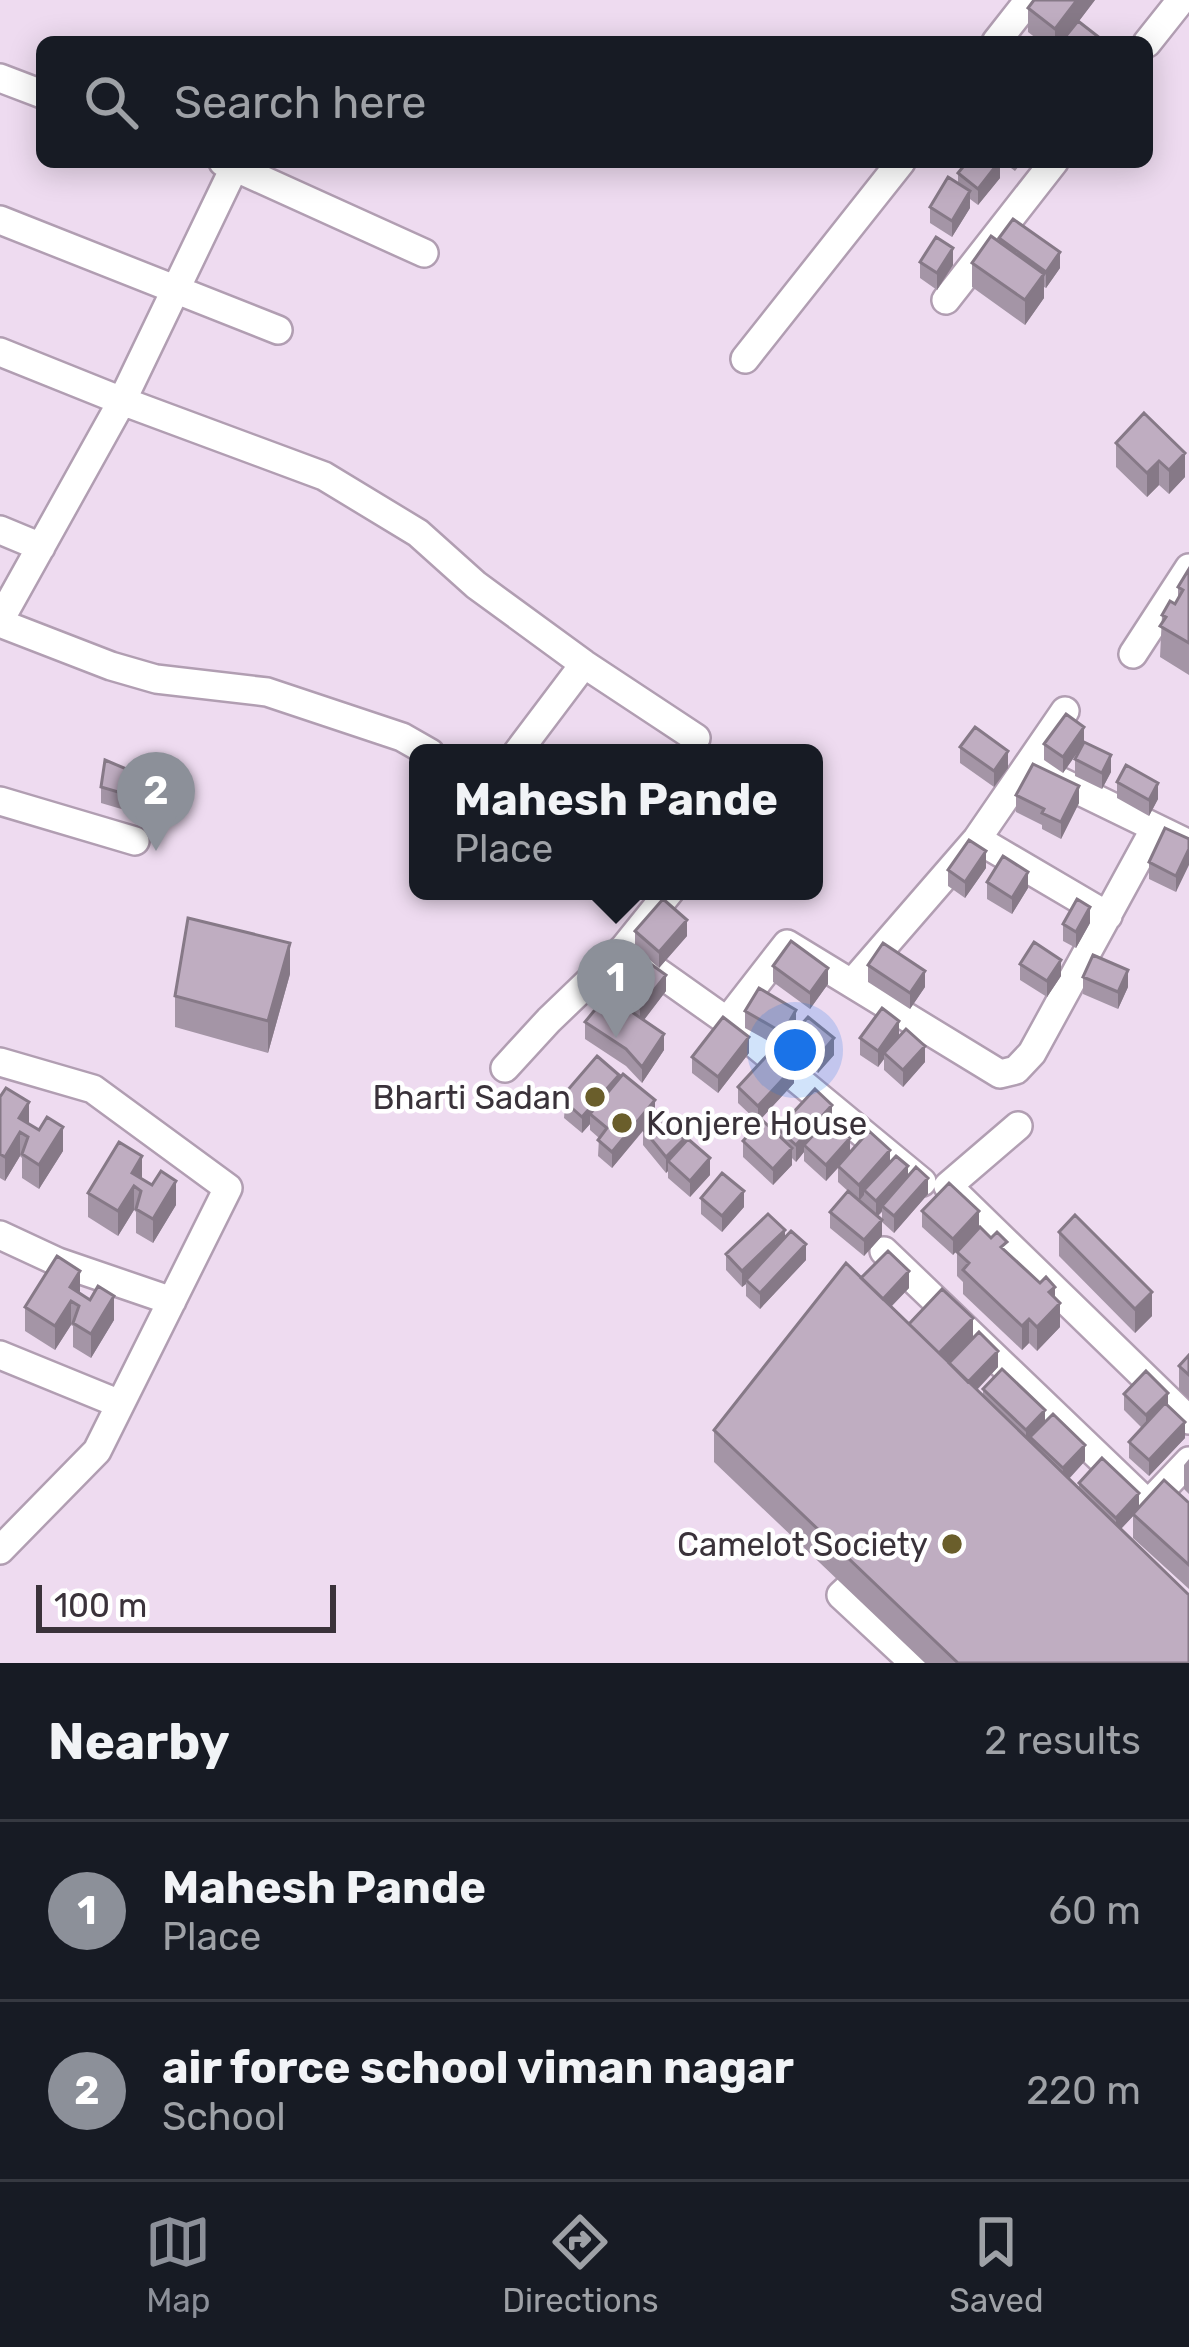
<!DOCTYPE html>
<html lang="en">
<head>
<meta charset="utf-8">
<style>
	:root { --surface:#171b24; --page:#20242c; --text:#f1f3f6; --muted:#9ea1a6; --line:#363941; --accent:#8c9099 }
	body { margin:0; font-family:Rubik,sans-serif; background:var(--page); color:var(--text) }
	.scale { position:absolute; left:36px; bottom:30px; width:300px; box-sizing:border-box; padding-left:12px; border:6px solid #3a323a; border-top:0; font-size:33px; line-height:42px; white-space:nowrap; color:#3a323a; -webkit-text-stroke:9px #fff; paint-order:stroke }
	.you { position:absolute; left:795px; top:1050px; width:42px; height:42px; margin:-30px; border:9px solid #fff; border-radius:50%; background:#1a73e8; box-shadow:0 0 0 18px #1a73e833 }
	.badge { display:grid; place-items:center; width:78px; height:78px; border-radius:50%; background:var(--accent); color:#fff; font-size:39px; font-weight:700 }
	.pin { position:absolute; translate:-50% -99px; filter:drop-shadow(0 3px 6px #0008) }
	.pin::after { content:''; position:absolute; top:63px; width:42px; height:36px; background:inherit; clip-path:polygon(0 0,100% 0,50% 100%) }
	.popup { position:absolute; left:409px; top:744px; width:414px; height:156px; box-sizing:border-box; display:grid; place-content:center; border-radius:18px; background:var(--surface); filter:drop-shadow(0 3px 9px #0005); font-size:39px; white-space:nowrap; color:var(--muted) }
	.popup b { font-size:45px; color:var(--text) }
	.popup::after { content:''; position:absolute; left:50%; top:100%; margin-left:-24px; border:24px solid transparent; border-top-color:var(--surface) }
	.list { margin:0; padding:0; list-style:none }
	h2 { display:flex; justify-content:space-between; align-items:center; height:156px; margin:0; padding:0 48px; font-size:51px }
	h2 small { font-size:39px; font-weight:400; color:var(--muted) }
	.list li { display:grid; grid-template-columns:78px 1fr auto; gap:36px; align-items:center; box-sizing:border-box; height:180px; padding:0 48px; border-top:3px solid var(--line) }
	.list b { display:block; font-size:45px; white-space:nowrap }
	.list p { margin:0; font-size:39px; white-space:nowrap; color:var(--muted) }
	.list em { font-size:39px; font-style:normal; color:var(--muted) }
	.icon { flex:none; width:66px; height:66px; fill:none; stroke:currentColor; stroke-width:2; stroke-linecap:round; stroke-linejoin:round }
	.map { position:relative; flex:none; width:1189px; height:1663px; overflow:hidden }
	.search { position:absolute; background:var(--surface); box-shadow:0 6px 30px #0003; left:36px; right:36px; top:36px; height:132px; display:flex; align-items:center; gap:30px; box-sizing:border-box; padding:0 42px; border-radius:18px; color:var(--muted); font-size:45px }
	.sheet { height:516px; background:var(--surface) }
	nav { display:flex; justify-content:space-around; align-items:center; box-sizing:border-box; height:168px; border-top:3px solid var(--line); background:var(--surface); font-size:33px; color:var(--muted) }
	nav a { display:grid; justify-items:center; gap:6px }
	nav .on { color:var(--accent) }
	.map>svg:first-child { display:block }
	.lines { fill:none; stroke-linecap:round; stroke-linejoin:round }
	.minor-casing { stroke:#b19eb2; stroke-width:32 }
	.minor { stroke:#fff; stroke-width:27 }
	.wall { fill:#a495a6 }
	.shaded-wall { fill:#867987 }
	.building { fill:#bfadc1; stroke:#867987; stroke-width:3 }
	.poi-dot { fill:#6a5e2b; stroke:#fff; stroke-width:4.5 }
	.labels { text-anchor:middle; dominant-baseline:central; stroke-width:9; stroke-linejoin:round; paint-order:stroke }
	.poi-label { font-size:33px; fill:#3a323a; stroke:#fff; text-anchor:end }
</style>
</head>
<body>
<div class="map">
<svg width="1189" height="1663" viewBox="0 0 1189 1663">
	<rect width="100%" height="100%" fill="#eedbf0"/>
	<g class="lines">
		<defs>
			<path id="minor" d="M996,42L1029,0
				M1147,43L1178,4
				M0,78L42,94
				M223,162L424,253
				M0,220L278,330
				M946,300L1054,162
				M0,352L122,401L324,476L418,533L476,585L584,664L696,738
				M745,359L901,162
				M0,530L41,547
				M0,620L122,401L235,166
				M0,623L111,666L156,679L267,692L402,737L430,753
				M1133,654L1189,568
				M517,753L584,664
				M1047,775L1189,844
				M0,801L135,841
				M977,839L1108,916
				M624,948L727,1021L922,1182
				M852,983L977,839L1065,711
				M727,1021L787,944L1000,1074L1016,1070L1032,1053L1154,830
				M0,1062L93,1089L228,1188L97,1451L0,1550
				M505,1068L549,1020L624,948L670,891
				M1018,1126L948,1186L1189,1420
				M0,1235L58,1262L172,1301
				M884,1251L1144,1500L1150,1502L1189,1461
				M0,1355L120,1404
				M871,1567L841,1595L914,1663"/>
		</defs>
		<use href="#minor" class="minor-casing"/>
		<use href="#minor" class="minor"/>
	</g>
	<path class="wall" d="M1095,0L1079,21L1105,42H1041L1028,32V8Z
		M1003,162H1022L1015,171Z
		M958,173L1000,178L978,205L970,199V208L952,237L930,223V207L958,184Z
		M999,238L1060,268L1046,288L1044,287V298L1025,325L972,287V263L999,242Z
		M920,262L953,265L937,290L920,278Z
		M1144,413L1185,477L1169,494L1159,485L1147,497L1116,467V443Z
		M1189,569V675L1160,657L1162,615L1175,604L1178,598V587Z
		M1084,743L1111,772L1102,789L1075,776V759L1082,746L1063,773L1044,760V744Z
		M960,747L1008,768L994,787L960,763Z
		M1117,782L1158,799L1149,816L1117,798Z
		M101,787L155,798L152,818L101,803Z
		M1016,795L1079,803L1061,839L1042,829V825L1016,812Z
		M1189,839L1176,892L1149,879V862Z
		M986,868L965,898L948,886V870Z
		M987,882L1028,888L1012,914L987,899Z
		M1090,923L1076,948L1063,941V924Z
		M635,931L687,936L659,968L635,947Z
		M1020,964L1061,976L1047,997L1020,980Z
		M868,965L925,987L910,1009L868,982Z
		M773,966L828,984L810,1009L773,982Z
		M290,974L268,1053L175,1027V996Z
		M1083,977L1128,987L1118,1009L1083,994Z
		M616,991H666L644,1020L664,1050L642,1083L626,1066L585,1039V1022L616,1001Z
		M745,1011L796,1026L783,1049L745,1028Z
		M792,1035L834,1055L818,1073L792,1052Z
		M899,1036L925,1062L903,1087L884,1070V1059L878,1067L860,1055V1038Z
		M749,1053L718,1093L692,1073V1057Z
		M619,1079L684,1144L710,1175L690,1197L668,1178V1171L666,1173L643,1145V1131L612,1168L598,1156L599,1138L590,1130V1124L582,1133L564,1118L566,1092Z
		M794,1083L758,1122L738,1103V1087Z
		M0,1097L29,1124L63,1151L39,1189L22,1178V1158L20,1156L5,1181L0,1178Z
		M832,1121L850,1152L890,1163L908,1176L928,1194L894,1233L882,1222V1212L878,1216L882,1236L864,1256L830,1228V1212L850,1193L838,1182V1168L826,1181L804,1161V1152L796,1162L792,1158V1165L773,1185L743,1157V1141L778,1135V1129Z
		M142,1179L176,1205L153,1243L136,1233V1212L134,1210L118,1236L88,1217V1193Z
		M701,1198L744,1207L722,1232L701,1214Z
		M922,1211H979L953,1255L922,1227Z
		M1059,1232L1152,1316L1135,1333L1059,1256Z
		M785,1238L806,1260L760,1309L746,1296V1284L742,1287L726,1270V1254Z
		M957,1252L1007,1253L1055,1298L1060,1327L1037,1351L1029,1343L1022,1350L963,1294V1282L957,1276Z
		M861,1278L909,1288L891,1307L909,1324L973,1339L998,1367L977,1390L983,1396V1389L1045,1422L1085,1461L1069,1479L1079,1489V1483L1139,1507L1189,1503V1589L1133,1538V1516L1121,1529L1189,1663H925L714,1462V1430Z
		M80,1293L114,1320L91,1358L73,1347V1326L71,1325L55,1350L25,1331V1307Z
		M1189,1355V1399L1179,1390V1366Z
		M1124,1394L1185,1438L1149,1476L1129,1458V1442L1142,1428L1124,1410Z
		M1189,1459V1494L1184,1489V1465Z"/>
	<path class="shaded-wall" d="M1077,0H1095L1063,42H1055V29Z
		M1000,162V178L978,205V189Z
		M970,191V208L952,237V221Z
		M953,248V265L937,290V273Z
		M1060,252V268L1046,288V272Z
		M1044,274V298L1025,325V300Z
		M1185,453V477L1169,494V470Z
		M1159,461V485L1147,497V473Z
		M1084,727V743L1063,773V757Z
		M1008,751V768L994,787V771Z
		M1111,755V772L1102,789V773Z
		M1158,783V799L1149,816V800Z
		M1079,786V803L1061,839V822Z
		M1189,849V865L1176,892V876Z
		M986,851V868L965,898V882Z
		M1028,872V888L1012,914V898Z
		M1090,907V923L1076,948V932Z
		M687,920V936L659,968V952Z
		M290,943V974L268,1053V1021Z
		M1061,960V976L1047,997V981Z
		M828,968V984L810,1009V993Z
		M1128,970V987L1118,1009V992Z
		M925,971V987L910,1009V993Z
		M666,975V991L640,1025V1008Z
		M796,1010V1026L783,1049V1033Z
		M899,1021V1037L884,1053V1059L878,1067V1051Z
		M664,1034V1050L642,1083V1067Z
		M749,1037V1053L718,1093V1077Z
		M834,1038V1055L818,1073V1057Z
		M925,1046V1062L903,1087V1070Z
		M794,1067V1083L758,1122V1106Z
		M619,1075V1091L590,1114V1124L582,1133V1117Z
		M655,1100V1116L612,1168V1152Z
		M29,1102V1126L20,1132V1156L5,1181V1157L19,1118Z
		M832,1105V1122L804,1145V1152L796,1162V1145Z
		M63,1127V1151L39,1189V1165Z
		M850,1138V1154L826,1181V1165Z
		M684,1139V1155L668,1161V1171L666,1173V1157Z
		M792,1148V1165L773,1185V1169Z
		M890,1150V1167L864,1190V1195L859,1201V1185Z
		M142,1156V1180L134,1186V1210L118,1236V1211L132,1173Z
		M710,1158V1175L690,1197V1181Z
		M908,1166V1183L882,1206V1211L876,1218V1201Z
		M928,1178V1194L894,1233V1216Z
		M176,1181V1205L153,1243V1219Z
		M744,1191V1207L722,1232V1216Z
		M979,1211V1227L953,1255V1239Z
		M882,1220V1236L864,1256V1240Z
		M785,1230V1247L746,1280V1284L742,1287V1271Z
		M806,1244V1260L760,1309V1293Z
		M80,1271V1295L71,1301V1325L55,1350V1326L70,1287Z
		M909,1271V1288L879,1319V1303Z
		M1055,1287V1308L1060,1303V1327L1037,1351V1327L1049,1292Z
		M1152,1292V1316L1135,1333V1309Z
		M114,1296V1320L91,1358V1334Z
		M973,1318V1342L950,1366L937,1355Z
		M1029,1319V1343L1022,1350V1326Z
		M998,1351V1367L968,1399V1382Z
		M1168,1393V1409L1146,1432V1415Z
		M1045,1410V1426L1030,1437V1442L1026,1446V1430Z
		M1185,1422V1438L1149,1476V1460Z
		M1085,1445V1461L1063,1485V1468Z
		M1139,1493V1510L1116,1534V1518Z"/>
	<path class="building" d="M1034,0H1077L1055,29L1028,8Z
		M1078,21L1105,42H1061Z
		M967,162H999L978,189L958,173Z
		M948,177L970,191L952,221L930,207Z
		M1013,219L1060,252L1046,272L999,238Z
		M991,236L1044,274L1025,300L972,263Z
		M936,237L953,248L937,273L920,262Z
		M1144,413L1185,453L1169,470L1159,461L1147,473L1116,443Z
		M1189,569V643L1160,626L1166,617L1162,615L1170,601L1175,604L1183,590L1178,587Z
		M1066,714L1084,727L1063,757L1044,744Z
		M975,727L1008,751L994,771L960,747Z
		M1084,742L1111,755L1102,773L1075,759Z
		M105,760L155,781L152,802L101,787Z
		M1033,764L1079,786L1061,822L1042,813L1044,809L1016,795Z
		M1126,765L1158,783L1149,800L1117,782Z
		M1165,828L1189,839V849L1176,876L1149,862Z
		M969,840L986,851L965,882L948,870Z
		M1003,856L1028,872L1012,898L987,882Z
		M663,899L687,920L659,952L635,931Z
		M1077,899L1090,907L1076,932L1063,924Z
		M188,918L290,943L268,1021L175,996Z
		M791,941L828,968L810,993L773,966Z
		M1034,942L1061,960L1047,981L1020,964Z
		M883,943L925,971L910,993L868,965Z
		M1093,955L1128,970L1118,992L1083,977Z
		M641,957L666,975L640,1008L616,991Z
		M759,988L796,1010L783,1033L745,1011Z
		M607,995L664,1034L642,1067L626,1049L585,1022Z
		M882,1008L899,1021L878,1051L860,1038Z
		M723,1017L749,1037L718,1077L692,1057Z
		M808,1017L834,1038L818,1057L792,1035Z
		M906,1029L925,1046L903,1070L884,1053Z
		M774,1048L794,1067L758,1106L738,1087Z
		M597,1056L619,1075L582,1117L564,1101L569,1096L566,1092Z
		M623,1074L655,1100L612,1152L598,1140L607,1128L590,1114Z
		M6,1088L29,1102L19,1118L39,1130L47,1117L63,1127L39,1165L22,1154L28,1137L20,1132L5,1157L0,1154V1097Z
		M815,1089L832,1105L796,1145L778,1129Z
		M657,1111L684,1139L666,1157L643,1129Z
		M829,1118L850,1138L826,1165L804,1145Z
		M762,1120L792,1148L773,1169L743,1141Z
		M869,1131L890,1150L859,1185L838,1166Z
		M688,1139L710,1158L690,1181L668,1161Z
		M119,1142L142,1156L132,1173L152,1185L161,1171L176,1181L153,1219L136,1209L141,1191L134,1186L118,1211L88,1193Z
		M896,1156L908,1166L876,1201L864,1190Z
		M916,1167L928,1178L894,1216L882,1206Z
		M722,1173L744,1191L722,1216L701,1198Z
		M949,1183L979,1211L953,1239L922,1211Z
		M848,1191L882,1220L864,1240L830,1212Z
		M768,1214L785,1230L742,1271L726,1254Z
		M1075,1215L1152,1292L1135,1309L1059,1232Z
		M980,1227L991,1238L997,1232L1007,1242L1001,1247L1040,1283L1046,1277L1055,1287L1049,1292L1060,1303L1037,1327L1029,1319L1022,1326L963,1270L969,1263L957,1252Z
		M791,1231L806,1244L760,1293L746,1280Z
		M888,1251L909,1271L883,1299L861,1278Z
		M57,1256L80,1271L70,1287L90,1300L98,1286L114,1296L91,1334L73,1323L79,1306L71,1301L55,1326L25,1307Z
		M846,1263L1189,1595V1663H958L714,1430Z
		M942,1289L973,1318L939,1353L909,1324Z
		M979,1332L998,1351L968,1382L949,1363Z
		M1189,1355V1375L1179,1366Z
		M1002,1369L1045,1410L1026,1430L983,1389Z
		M1146,1371L1168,1393L1146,1415L1124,1394Z
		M1165,1403L1185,1422L1149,1460L1129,1442Z
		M1053,1414L1085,1445L1063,1468L1030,1437Z
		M1102,1458L1139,1493L1116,1518L1079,1483Z
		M1164,1480L1189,1503V1565L1133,1514Z"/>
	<g class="poi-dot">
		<circle cx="595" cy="1097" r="12"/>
		<circle cx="622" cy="1123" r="12"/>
		<circle cx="952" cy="1544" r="12"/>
	</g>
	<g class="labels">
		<g class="poi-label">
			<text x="571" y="1097">Bharti Sadan</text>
			<text x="646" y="1123" text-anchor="start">Konjere House</text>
			<text x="928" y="1544">Camelot Society</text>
		</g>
	</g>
</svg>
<div class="scale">100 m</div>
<div class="you"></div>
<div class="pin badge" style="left:616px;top:1038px">1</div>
<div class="popup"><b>Mahesh Pande</b>Place</div>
<div class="pin badge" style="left:156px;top:851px">2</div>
<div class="search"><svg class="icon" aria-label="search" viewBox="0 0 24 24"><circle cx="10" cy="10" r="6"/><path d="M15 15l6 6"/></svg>Search here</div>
</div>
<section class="sheet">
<h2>Nearby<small>2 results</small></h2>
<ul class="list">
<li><span class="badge">1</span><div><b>Mahesh Pande</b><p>Place</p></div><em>60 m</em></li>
<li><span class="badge">2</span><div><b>air force school viman nagar</b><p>School</p></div><em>220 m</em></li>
</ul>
</section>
<nav>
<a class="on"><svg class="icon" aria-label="map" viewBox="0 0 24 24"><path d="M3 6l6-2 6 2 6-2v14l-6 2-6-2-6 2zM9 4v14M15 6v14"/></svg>Map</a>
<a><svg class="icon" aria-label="directions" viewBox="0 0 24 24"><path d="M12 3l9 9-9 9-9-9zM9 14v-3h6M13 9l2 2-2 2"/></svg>Directions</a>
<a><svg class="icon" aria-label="saved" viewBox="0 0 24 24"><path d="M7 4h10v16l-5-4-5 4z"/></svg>Saved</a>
</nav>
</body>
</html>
